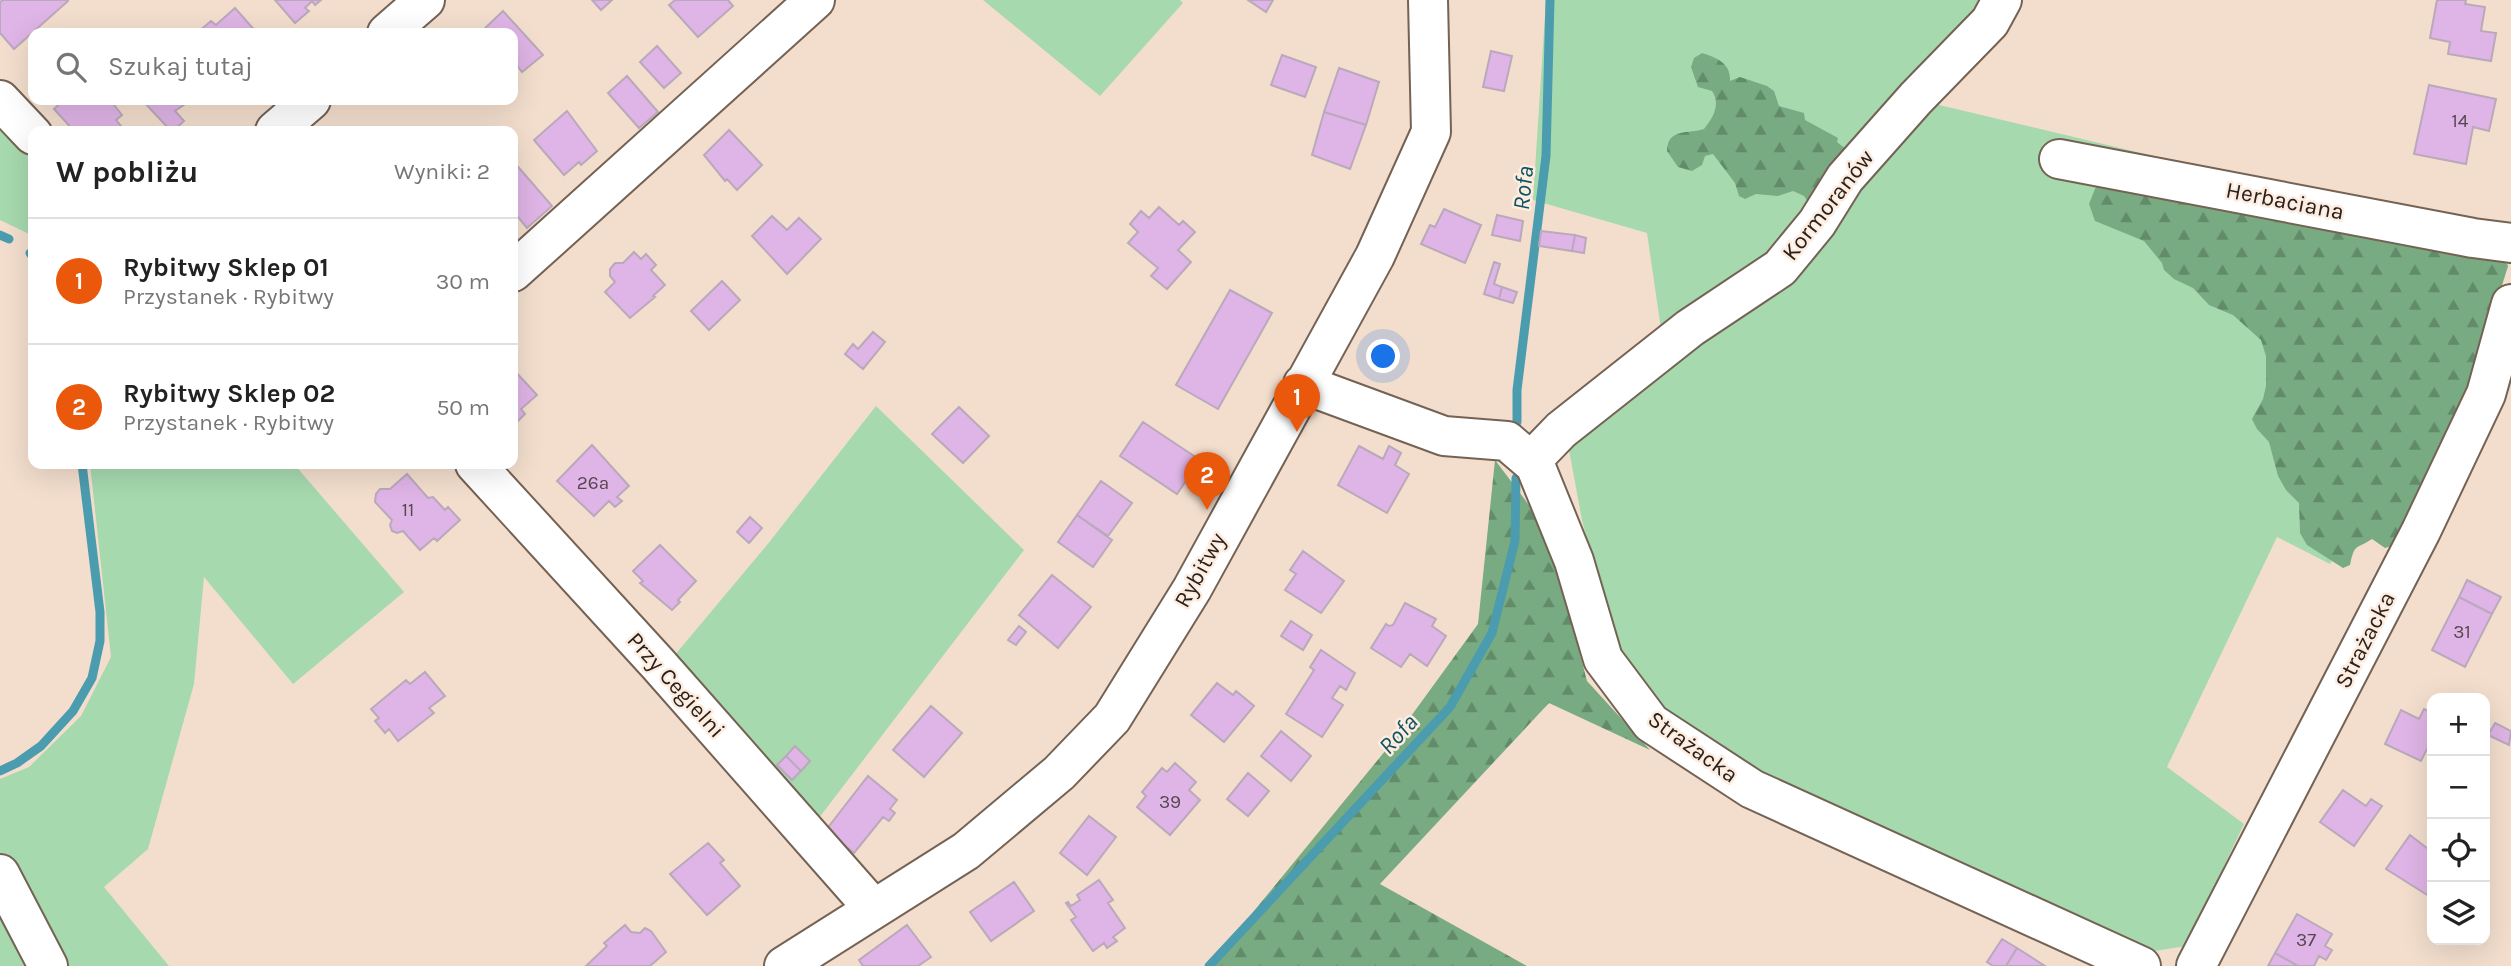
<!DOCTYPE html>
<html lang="pl">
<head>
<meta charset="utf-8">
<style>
	:root { --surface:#fff; --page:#f6f6f6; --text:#222; --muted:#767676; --line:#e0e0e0; --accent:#ea580c }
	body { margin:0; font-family:Karla,sans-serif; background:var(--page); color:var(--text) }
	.controls { position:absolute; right:21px; bottom:21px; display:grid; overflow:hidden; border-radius:14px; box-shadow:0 7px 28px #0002 }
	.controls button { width:63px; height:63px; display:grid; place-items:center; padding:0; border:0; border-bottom:2px solid var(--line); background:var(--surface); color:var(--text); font:35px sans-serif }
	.you { position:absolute; left:1384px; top:357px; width:24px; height:24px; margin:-18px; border:5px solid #fff; border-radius:50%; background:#1a73e8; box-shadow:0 0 0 10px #1a73e833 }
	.badge { display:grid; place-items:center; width:46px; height:46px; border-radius:50%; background:var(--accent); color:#fff; font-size:23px; font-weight:700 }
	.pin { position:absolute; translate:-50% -58px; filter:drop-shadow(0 2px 4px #0008) }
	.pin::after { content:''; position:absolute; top:37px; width:24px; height:21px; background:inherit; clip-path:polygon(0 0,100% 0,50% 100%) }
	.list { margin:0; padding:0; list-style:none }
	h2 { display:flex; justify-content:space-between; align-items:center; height:91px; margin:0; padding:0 28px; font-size:30px }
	h2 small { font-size:23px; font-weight:400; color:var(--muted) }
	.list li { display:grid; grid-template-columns:46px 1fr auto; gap:21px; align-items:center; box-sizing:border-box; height:126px; padding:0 28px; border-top:2px solid var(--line) }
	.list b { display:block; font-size:26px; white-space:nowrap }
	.list p { margin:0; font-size:23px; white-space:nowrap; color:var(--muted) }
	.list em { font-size:23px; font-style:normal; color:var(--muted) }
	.icon { flex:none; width:38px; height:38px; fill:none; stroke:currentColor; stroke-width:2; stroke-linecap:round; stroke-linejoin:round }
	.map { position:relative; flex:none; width:2511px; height:966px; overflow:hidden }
	.search { position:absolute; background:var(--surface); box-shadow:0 7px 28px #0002; left:28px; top:28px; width:490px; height:77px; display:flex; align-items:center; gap:18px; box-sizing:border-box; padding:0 24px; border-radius:14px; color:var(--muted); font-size:26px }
	.panel { position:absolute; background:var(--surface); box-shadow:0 7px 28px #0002; left:28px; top:126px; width:490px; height:343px; border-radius:14px }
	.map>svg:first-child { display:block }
	.green { fill:#a6d9ae }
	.forest { fill:url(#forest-firs) }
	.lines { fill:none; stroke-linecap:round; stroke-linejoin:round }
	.stream { stroke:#4c9caf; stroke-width:9 }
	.building { fill:#dfb4e6; stroke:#b9a9bb; stroke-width:2 }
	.minor-casing { stroke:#746254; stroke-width:42 }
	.minor { stroke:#fff; stroke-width:38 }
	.labels { text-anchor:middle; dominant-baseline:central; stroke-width:5; stroke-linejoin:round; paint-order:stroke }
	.number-label { font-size:19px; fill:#56464e }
	.street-label { font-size:23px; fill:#29221c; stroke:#fdecdf }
	.water-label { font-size:24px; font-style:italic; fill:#0d5361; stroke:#fdecdf }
</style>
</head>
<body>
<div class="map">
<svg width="2511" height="966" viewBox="0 0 2511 966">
	<defs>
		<pattern id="forest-firs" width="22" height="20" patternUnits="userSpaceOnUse" patternTransform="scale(1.75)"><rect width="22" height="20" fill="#78ab81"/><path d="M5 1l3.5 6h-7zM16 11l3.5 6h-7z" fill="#628b69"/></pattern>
	</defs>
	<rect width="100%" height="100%" fill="#f3decd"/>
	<path class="green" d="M983,0H1180L1183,3L1100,96Z
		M1546,0H1992L1801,230L1662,336L1647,233L1533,200Z
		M1935,104L2511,241V256L2455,436L2359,516L2330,564L2277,537L2167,767L2244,824L2186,946L2142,953L1785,787L1702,739L1643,692L1612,636L1582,520L1569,450L1595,415L1848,199Z
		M0,123L33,162V241L27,233L0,220Z
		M876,406L1024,550L812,827L669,662L767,545Z
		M90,464H294L404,592L293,684L204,577L194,684L148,849L104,887L169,966H0V779L29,767L81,716L111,657Z"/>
	<path class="forest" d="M1702,53C1717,58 1731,63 1730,81L1740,77L1767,86L1774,91L1779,106L1804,113L1805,120L1838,138L1837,142L1852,154L1809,203L1804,196L1793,191L1778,196L1756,194L1745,199L1739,196L1735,183L1713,154L1705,156L1702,165L1692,171L1678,167L1667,151C1667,128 1689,134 1704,129C1713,118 1721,104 1712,91L1698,87L1691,67L1694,58Z
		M2097,184L2504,261L2508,266L2455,436L2392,546L2385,548L2372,539C2356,550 2355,542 2350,565L2343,568L2307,545L2300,533L2299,503L2286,490L2278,476L2269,442L2257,429L2252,419L2263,399L2266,386V356L2261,340L2233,315L2209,305L2193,288L2174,279L2164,270L2162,263L2144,241L2095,221L2089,204Z
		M1495,460L1541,521L1557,566L1587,681L1650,750L1549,703L1380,884L1527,966H1209L1390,745L1478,624Z"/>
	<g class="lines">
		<path class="stream" d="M0,235L9,239
			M30,253L33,257
			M1517,422V390L1546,156L1550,0
			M0,771L17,763L41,746L73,711L92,678L100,641V612L82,464
			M1209,966L1450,707L1492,633L1515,541L1516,478"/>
	</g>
	<path class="building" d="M3,0H67L68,1L14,49L0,33V2Z
		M275,0H321L315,5L312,1L305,8L309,11L295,23Z
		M592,0H612L601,10Z
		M675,0H728L733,6L698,37L669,5Z
		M1248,0H1273L1266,12Z
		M2437,0H2466L2465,4L2485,7L2481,31L2496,33L2491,61L2448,54L2450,42L2430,38Z
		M235,8L257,33H197L211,21L216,25Z
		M503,11L543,55L522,72L518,67L513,72V33H480Z
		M657,46L681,73L664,88L640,62Z
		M1491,51L1512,56L1504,91L1483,87Z
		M1282,55L1316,67L1305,97L1271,85Z
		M1339,68L1379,82L1366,125L1324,112Z
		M627,76L658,112L639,128L608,93Z
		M2429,85L2496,99L2489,131L2473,127L2466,164L2414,154Z
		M64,100H110L122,115L116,120L125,131H74L54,109Z
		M142,100H191L175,111L184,121L173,131H171Z
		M567,111L597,151L581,165L579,162L564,175L534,140Z
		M1324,112L1366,125L1350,169L1312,155Z
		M729,130L762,165L737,190L727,179L725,181L704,155Z
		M513,161L552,206L527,228L513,211Z
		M1159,207L1179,225L1183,221L1195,232L1178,250L1191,262L1167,289L1151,276L1158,268L1128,243L1138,232L1130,224L1141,211L1149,218Z
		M1444,209L1481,225L1465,263L1421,244L1430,225L1435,227Z
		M1497,215L1523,221L1520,241L1492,235Z
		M772,216L787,230L799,218L821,239L787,274L752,236Z
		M1541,231L1575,235L1572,251L1539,246Z
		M1575,235L1586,238L1584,253L1572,251Z
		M634,252L641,259L646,254L656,265L651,270L665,285L653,296L655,297L630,318L605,292L615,282L610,276V269L615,263H623Z
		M1494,262L1500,264L1494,284L1502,287L1499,299L1484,294Z
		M722,281L740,300L709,330L691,311Z
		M1502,287L1517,292L1513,303L1499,299Z
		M1230,290L1272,313L1218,409L1176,385Z
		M873,332L885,342L863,369L845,354L853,344L858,349Z
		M513,369L537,395L521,409L525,414L513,426Z
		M959,407L989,436L963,463L932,434Z
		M1143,422L1200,460L1177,494L1120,456Z
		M592,445L629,486L617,497L622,501L615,507L609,501L594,516L557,481Z
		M1359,446L1383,459L1389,446L1401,453L1395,465L1409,474L1387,513L1338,485Z
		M407,474L428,498L433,497L445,510L448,507L460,520L437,541L434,538L420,550L403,531L397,533L392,531L390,525L392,520L375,502L376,494L380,489H390Z
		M1101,481L1132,503L1108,536L1077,515Z
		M1077,515L1112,540L1093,567L1058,542Z
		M750,517L762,528L749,543L737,532Z
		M660,545L696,581L678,600L680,602L672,610L640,583L643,581L633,571Z
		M1303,551L1344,581L1321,613L1285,590L1296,574L1290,570Z
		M1052,575L1091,607L1058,648L1019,615Z
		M2467,580L2501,597L2492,614L2459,597Z
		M2459,597L2492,614L2465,667L2432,650Z
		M1405,603L1436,619L1432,626L1446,636L1427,666L1410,654L1401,667L1371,648L1386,624L1389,626L1393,625Z
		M1291,621L1312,635L1303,650L1281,636Z
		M1019,626L1026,632L1016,645L1008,640Z
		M1321,650L1355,673L1346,690L1340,686L1332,698L1343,705L1322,737L1286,714L1314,670L1310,667Z
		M425,672L445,696L429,708L434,713L398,741L389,729L385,733L375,721L379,718L371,709L406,680L410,684Z
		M1217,683L1233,695L1236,691L1254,706L1224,742L1191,715Z
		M931,706L962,733L924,777L893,750Z
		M2424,709L2432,713V742L2431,741L2421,761L2385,744L2401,710L2419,719Z
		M2495,723L2511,731L2509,745L2488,735Z
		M1281,731L1311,756L1291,781L1261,756Z
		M795,746L810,761L801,771L786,756Z
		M786,756L801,771L792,780L777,765Z
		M1175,763L1196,782L1189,790L1200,800L1170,835L1137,807L1146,796L1142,792L1162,768L1167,772Z
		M1248,773L1269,791L1248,816L1227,799Z
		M868,776L897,800L890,809L895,813L889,821L883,817L854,853L826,830Z
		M2343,790L2366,806L2371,799L2382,806L2354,846L2320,822Z
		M1089,816L1116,837L1087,875L1060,853Z
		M2410,835L2432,852V898L2386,869Z
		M708,843L724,860L720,863L740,886L707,915L670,874Z
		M1099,880L1113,900L1108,903L1125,928L1113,937L1117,941L1107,948L1104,943L1093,951L1071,920L1076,917L1066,903L1068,902L1071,906L1080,900L1077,895Z
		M1014,882L1034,911L991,941L970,912Z
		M2297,914L2332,934L2325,946L2332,950L2326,960L2319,956L2314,966H2298L2275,953Z
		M625,925L631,932L640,933L645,928L651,931L666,952L650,966H586L607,946L604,943Z
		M907,925L931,957L918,966H863L859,960Z
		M2002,939L2017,948L2006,966H1993L1987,962Z
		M2017,948L2045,966H2006Z
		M2275,953L2298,966H2268Z"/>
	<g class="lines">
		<defs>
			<path id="minor" d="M387,33L425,0
				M0,100L33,135
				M275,131L311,100
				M2059,159L2473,238L2511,243
				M513,272L815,0
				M1303,384L1444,436L1507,441L1535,465L1574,561L1603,659L1651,723L1752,789L2141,966
				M1531,461L1561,430L1690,328L1780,268L1817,223L1845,178L1916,98L1990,22L2002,0
				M475,464L658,664L874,909
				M0,874L48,966
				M784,966L966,851L1059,773L1112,718L1192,589L1375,256L1431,132L1428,0
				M2196,966L2421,531L2486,394L2511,304"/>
		</defs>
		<use href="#minor" class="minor-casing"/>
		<use href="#minor" class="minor"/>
	</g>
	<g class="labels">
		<g class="number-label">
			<text x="2460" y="121">14</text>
			<text x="593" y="483">26a</text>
			<text x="408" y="510">11</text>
			<text x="2462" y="632">31</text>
			<text x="1170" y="802">39</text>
			<text x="2306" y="940">37</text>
		</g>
		<g class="street-label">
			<text transform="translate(2285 201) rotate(11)">Herbaciana</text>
			<text transform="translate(1828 205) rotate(-52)">Kormoranów</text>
			<text transform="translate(1200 570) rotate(-61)">Rybitwy</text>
			<text transform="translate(2365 640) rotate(-63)">Strażacka</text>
			<text transform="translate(676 685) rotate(48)">Przy Cegielni</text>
			<text transform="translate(1693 747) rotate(36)">Strażacka</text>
		</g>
		<g class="water-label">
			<text transform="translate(1523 188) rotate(-84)">Rofa</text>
			<text transform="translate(1398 734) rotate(-47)">Rofa</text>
		</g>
	</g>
</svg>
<div class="controls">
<button>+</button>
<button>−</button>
<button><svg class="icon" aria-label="locate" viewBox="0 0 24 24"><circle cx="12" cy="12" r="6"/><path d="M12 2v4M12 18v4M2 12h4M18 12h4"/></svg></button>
<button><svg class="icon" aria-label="layers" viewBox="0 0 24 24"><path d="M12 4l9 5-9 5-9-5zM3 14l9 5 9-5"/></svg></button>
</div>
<div class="you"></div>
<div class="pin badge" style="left:1297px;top:432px">1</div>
<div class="pin badge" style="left:1207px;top:510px">2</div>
<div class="search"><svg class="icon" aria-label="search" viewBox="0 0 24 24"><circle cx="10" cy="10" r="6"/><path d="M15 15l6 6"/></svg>Szukaj tutaj</div>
<section class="panel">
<h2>W pobliżu<small>Wyniki: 2</small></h2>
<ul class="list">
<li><span class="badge">1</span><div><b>Rybitwy Sklep 01</b><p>Przystanek · Rybitwy</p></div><em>30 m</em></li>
<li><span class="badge">2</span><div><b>Rybitwy Sklep 02</b><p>Przystanek · Rybitwy</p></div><em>50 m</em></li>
</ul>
</section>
</div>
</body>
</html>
